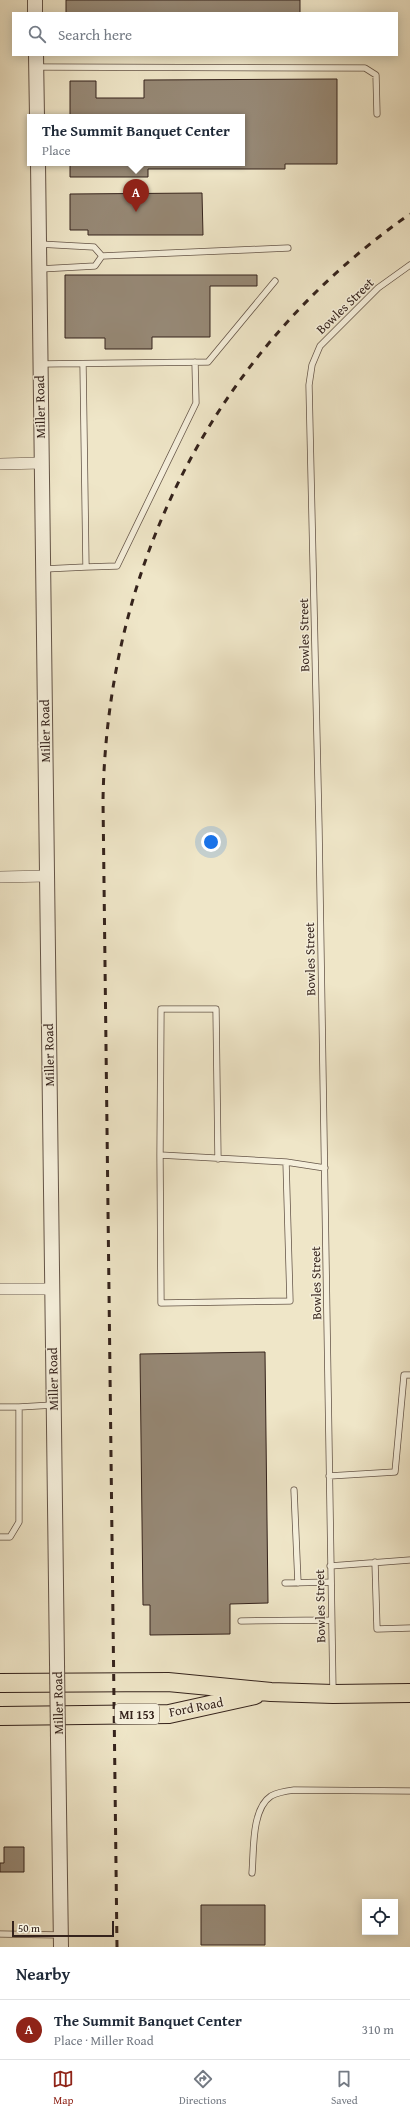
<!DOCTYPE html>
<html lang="en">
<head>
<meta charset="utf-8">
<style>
	:root { --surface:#fff; --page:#f2f2f3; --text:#1f2937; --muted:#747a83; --line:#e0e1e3; --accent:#8f2418 }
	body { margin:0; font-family:"Gentium Book Plus",serif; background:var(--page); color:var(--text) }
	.controls { position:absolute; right:12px; bottom:12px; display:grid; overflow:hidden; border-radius:0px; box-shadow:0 2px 10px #0003 }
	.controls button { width:36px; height:36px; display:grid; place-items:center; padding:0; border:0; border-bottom:1px solid var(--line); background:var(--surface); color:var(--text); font:20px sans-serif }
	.scale { position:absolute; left:12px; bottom:10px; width:102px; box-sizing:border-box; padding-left:4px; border:2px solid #35231c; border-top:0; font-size:11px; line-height:14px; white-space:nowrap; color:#35231c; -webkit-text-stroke:3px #f5efdb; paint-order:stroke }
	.you { position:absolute; left:211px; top:842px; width:14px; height:14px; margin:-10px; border:3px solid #fff; border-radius:50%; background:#1a73e8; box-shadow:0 0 0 6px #1a73e833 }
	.badge { display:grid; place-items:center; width:26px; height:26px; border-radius:50%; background:var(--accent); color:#fff; font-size:13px; font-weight:700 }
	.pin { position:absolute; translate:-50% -33px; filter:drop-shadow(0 1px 2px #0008) }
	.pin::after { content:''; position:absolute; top:21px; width:14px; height:12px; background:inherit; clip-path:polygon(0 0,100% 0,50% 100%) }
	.popup { position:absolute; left:27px; top:114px; width:218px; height:52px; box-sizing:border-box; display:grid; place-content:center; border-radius:0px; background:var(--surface); filter:drop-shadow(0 1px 3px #0005); font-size:13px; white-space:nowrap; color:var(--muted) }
	.popup b { font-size:15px; color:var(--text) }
	.popup::after { content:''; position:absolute; left:50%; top:100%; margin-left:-8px; border:8px solid transparent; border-top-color:var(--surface) }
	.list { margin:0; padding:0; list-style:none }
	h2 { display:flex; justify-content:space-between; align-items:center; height:52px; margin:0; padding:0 16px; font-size:17px }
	h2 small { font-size:13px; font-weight:400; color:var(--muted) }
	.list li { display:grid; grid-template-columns:26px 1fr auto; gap:12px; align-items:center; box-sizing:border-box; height:60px; padding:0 16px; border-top:1px solid var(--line) }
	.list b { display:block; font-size:15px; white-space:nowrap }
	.list p { margin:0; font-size:13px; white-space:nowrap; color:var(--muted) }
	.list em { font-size:13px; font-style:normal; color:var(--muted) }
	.icon { flex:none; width:22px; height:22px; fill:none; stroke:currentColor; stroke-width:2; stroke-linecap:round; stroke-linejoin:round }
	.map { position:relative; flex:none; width:410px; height:1947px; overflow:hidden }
	.search { position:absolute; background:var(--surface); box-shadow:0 2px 10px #0003; left:12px; right:12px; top:12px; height:44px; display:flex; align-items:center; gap:10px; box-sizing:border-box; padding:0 14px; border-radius:0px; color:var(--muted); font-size:15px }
	.sheet { height:112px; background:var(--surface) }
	nav { display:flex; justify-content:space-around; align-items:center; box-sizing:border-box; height:56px; border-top:1px solid var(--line); background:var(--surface); font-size:11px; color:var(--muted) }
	nav a { display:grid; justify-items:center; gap:2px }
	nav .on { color:var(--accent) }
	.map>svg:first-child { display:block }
	.building { fill:#968875; stroke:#35231c }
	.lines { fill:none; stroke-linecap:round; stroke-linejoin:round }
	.service-casing { stroke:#645447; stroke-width:7 }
	.minor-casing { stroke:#645447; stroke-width:12 }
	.tertiary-casing { stroke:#645447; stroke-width:16 }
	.primary-casing { stroke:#35231c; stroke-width:20 }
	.service { stroke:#f5efdb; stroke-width:5.5 }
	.minor { stroke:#f5efdb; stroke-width:11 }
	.tertiary { stroke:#f5efdb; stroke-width:14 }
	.primary { stroke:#efe6c8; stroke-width:18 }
	.rail { stroke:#35231c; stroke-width:3; stroke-dasharray:7 7; stroke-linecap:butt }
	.tertiary-bridge-casing { stroke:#645447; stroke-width:16; stroke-linecap:butt }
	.tertiary-bridge { stroke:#f5efdb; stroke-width:14 }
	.labels { text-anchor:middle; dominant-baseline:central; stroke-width:3; stroke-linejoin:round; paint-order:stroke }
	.shield { fill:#f5efdb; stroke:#6f6055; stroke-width:1 }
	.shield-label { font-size:12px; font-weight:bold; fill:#35231c }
	.street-label { font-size:13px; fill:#35231c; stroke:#f5efdb }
</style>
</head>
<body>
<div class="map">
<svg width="410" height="1947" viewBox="0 0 410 1947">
	<rect width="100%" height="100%" fill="#efe6c8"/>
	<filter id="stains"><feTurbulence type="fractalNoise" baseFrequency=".005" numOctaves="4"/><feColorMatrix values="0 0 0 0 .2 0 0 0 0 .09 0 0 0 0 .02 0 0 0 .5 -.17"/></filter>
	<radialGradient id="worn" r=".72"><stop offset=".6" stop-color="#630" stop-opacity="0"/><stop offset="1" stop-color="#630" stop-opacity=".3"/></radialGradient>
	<path class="building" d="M66,0H300V13H66Z
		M337,79V164H285V169H148V177H70V163H242V117H70V81H96V98H144V80Z
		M202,193L203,235H88V230H70V194Z
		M65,275H257V286H210V337H152V349H105V338H65Z
		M265,1352L268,1603L230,1604V1634L150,1635V1605H143L140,1354Z
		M4,1847H24V1872H0V1863H4Z
		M201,1905H265V1945H201Z"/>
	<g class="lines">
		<defs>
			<path id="service" d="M36,67L365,68L376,75L377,114
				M39,244L94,247L102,256
				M102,256L288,248
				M40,269L95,266L102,256
				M40,364L208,362L275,281
				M83,364L86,567L117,566L196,403L195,362
				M44,569L86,567
				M160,1155L161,1009H216L218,1159
				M286,1162L290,1301L161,1303L160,1155L286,1162L325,1168
				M0,1407H19V1522L10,1537H0
				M19,1407L53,1405
				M329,1476L395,1472L404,1375H410
				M294,1490L298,1583
				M375,1562L377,1629L410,1628
				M330,1566L410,1560
				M285,1583L331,1582
				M241,1621L331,1620
				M333,1692L319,828L309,385L312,365L320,346L378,288L410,265
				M252,1873C254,1852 251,1809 271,1796C278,1792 286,1791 294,1790L410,1791
				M0,1934L60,1935"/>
			<path id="minor" d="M0,464L41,463
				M0,877L47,876
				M0,1289H52"/>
			<path id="tertiary" d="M35,0V13
				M36,55L37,117
				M38,163L57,1663
				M58,1739L61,1947"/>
			<path id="primary" d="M0,1683L168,1682L271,1692L333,1694L410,1693
				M0,1716L169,1714L255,1695"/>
		</defs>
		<use href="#service" class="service-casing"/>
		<use href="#minor" class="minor-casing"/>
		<use href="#tertiary" class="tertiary-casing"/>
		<use href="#primary" class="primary-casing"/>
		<use href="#service" class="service"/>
		<use href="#minor" class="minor"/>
		<use href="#tertiary" class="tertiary"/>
		<use href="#primary" class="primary"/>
		<path class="rail" d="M117,1947L103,800C107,564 215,350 410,214"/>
		<defs>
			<path id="tertiary-bridge" d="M57,1663L58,1739"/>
		</defs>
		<use href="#tertiary-bridge" class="tertiary-bridge-casing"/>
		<use href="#tertiary-bridge" class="tertiary-bridge"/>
	</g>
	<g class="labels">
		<rect class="shield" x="115" y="1704" width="44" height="20" rx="3"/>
		<g class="shield-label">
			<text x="137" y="1714">MI 153</text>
		</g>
		<g class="street-label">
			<text transform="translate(345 306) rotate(-44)">Bowles Street</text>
			<text transform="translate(40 407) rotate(-91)">Miller Road</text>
			<text transform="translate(304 635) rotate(-91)">Bowles Street</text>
			<text transform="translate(45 731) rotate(-91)">Miller Road</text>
			<text transform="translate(310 959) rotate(-91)">Bowles Street</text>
			<text transform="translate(49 1055) rotate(-91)">Miller Road</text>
			<text transform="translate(316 1283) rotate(-91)">Bowles Street</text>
			<text transform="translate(53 1379) rotate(-91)">Miller Road</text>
			<text transform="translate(320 1606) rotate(-91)">Bowles Street</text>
			<text transform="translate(58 1703) rotate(-91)">Miller Road</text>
			<text transform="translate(196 1707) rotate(-11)">Ford Road</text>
		</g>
	</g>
	<rect width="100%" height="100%" filter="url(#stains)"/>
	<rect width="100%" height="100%" fill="url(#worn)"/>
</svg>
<div class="controls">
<button><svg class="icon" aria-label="locate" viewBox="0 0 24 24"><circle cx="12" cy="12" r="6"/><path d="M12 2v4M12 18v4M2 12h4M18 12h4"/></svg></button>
</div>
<div class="scale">50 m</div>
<div class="you"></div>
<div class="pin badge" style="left:136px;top:212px">A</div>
<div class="popup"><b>The Summit Banquet Center</b>Place</div>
<div class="search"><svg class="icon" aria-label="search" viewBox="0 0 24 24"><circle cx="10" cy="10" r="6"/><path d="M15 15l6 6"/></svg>Search here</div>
</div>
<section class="sheet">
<h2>Nearby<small></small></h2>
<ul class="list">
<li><span class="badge">A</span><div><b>The Summit Banquet Center</b><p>Place · Miller Road</p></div><em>310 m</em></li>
</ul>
</section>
<nav>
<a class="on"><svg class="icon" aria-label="map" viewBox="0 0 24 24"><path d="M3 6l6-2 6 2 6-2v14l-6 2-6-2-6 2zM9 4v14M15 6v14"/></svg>Map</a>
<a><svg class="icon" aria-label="directions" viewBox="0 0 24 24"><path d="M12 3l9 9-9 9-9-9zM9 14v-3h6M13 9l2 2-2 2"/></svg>Directions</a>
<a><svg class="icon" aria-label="saved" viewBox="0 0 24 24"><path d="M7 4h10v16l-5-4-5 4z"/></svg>Saved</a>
</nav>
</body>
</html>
